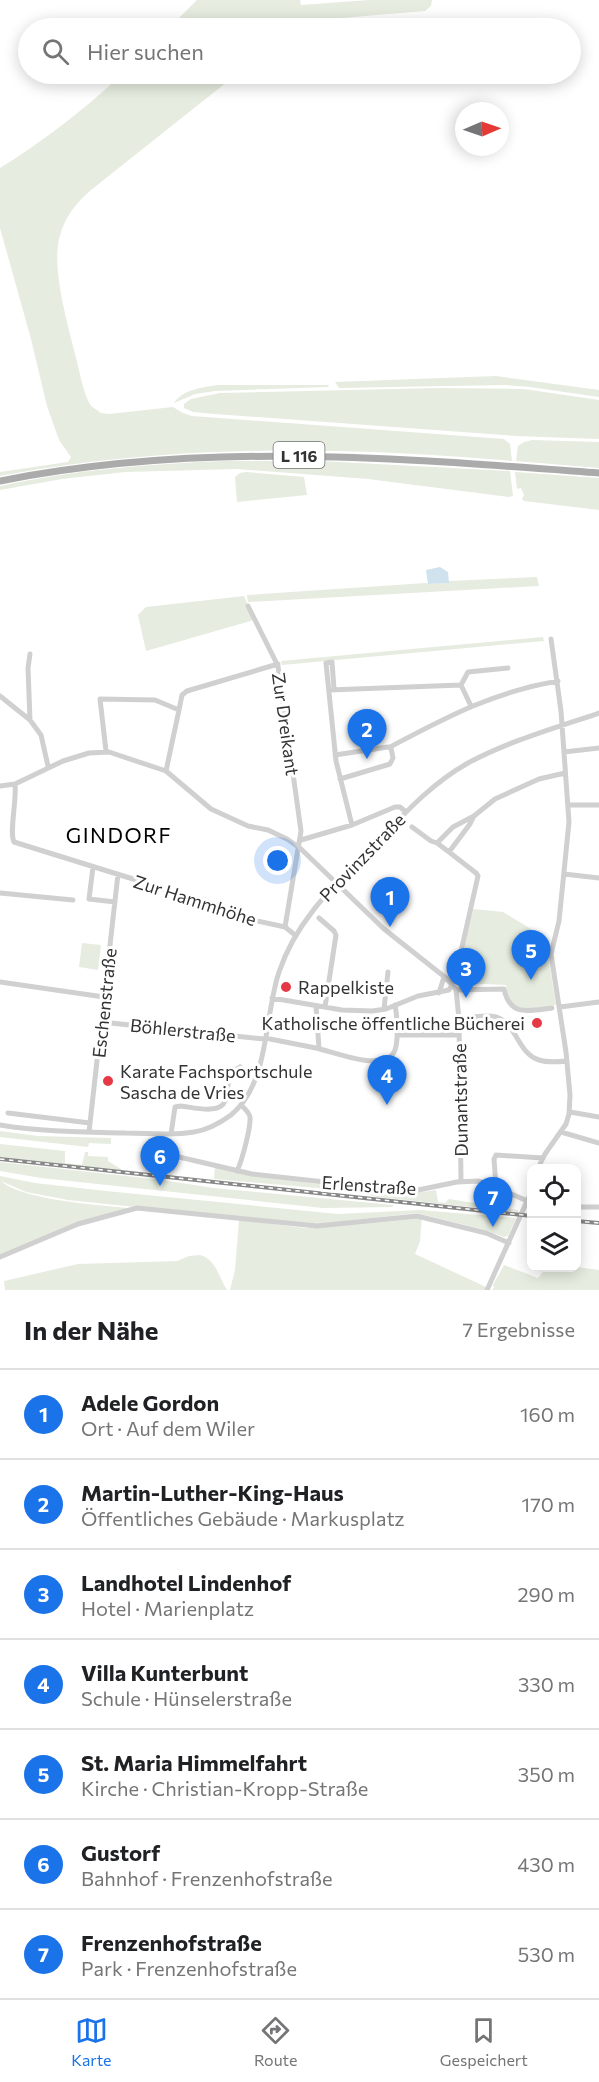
<!DOCTYPE html>
<html lang="de">
<head>
<meta charset="utf-8">
<style>
	:root { --surface:#fff; --page:#f2f2f2; --text:#202124; --muted:#757577; --line:#e0e0e0; --accent:#1a73e8 }
	body { margin:0; font-family:Commissioner,sans-serif; background:var(--page); color:var(--text) }
	.controls { position:absolute; right:18px; bottom:18px; display:grid; overflow:hidden; border-radius:12px; box-shadow:0 3px 15px #0003 }
	.controls button { width:54px; height:54px; display:grid; place-items:center; padding:0; border:0; border-bottom:2px solid var(--line); background:var(--surface); color:var(--text); font:30px sans-serif }
	.compass { position:absolute; left:455px; top:102px; width:54px; height:54px; border-radius:50%; background:var(--surface); box-shadow:0 3px 15px #0003; rotate:88deg }
	.you { position:absolute; left:278px; top:861px; width:21px; height:21px; margin:-15px; border:4px solid #fff; border-radius:50%; background:#1a73e8; box-shadow:0 0 0 9px #1a73e833 }
	.badge { display:grid; place-items:center; width:39px; height:39px; border-radius:50%; background:var(--accent); color:#fff; font-size:20px; font-weight:700 }
	.pin { position:absolute; translate:-50% -50px; filter:drop-shadow(0 2px 3px #0008) }
	.pin::after { content:''; position:absolute; top:32px; width:21px; height:18px; background:inherit; clip-path:polygon(0 0,100% 0,50% 100%) }
	.list { margin:0; padding:0; list-style:none }
	h2 { display:flex; justify-content:space-between; align-items:center; height:78px; margin:0; padding:0 24px; font-size:26px }
	h2 small { font-size:20px; font-weight:400; color:var(--muted) }
	.list li { display:grid; grid-template-columns:39px 1fr auto; gap:18px; align-items:center; box-sizing:border-box; height:90px; padding:0 24px; border-top:2px solid var(--line) }
	.list b { display:block; font-size:22px; white-space:nowrap }
	.list p { margin:0; font-size:20px; white-space:nowrap; color:var(--muted) }
	.list em { font-size:20px; font-style:normal; color:var(--muted) }
	.icon { flex:none; width:33px; height:33px; fill:none; stroke:currentColor; stroke-width:2; stroke-linecap:round; stroke-linejoin:round }
	.map { position:relative; flex:none; width:599px; height:1290px; overflow:hidden }
	.search { position:absolute; background:var(--surface); box-shadow:0 3px 15px #0003; left:18px; right:18px; top:18px; height:66px; display:flex; align-items:center; gap:15px; box-sizing:border-box; padding:0 21px; border-radius:33px; color:var(--muted); font-size:22px }
	.sheet { height:708px; background:var(--surface) }
	nav { display:flex; justify-content:space-around; align-items:center; box-sizing:border-box; height:84px; border-top:2px solid var(--line); background:var(--surface); font-size:16px; color:var(--muted) }
	nav a { display:grid; justify-items:center; gap:3px }
	nav .on { color:var(--accent) }
	.map>svg:first-child { display:block }
	.green { fill:#e6ecdf }
	.water { fill:#cfe2ee }
	.lines { fill:none; stroke-linecap:round; stroke-linejoin:round }
	.minor { stroke:#d0d0d0; stroke-width:5 }
	.major { stroke:#ababab; stroke-width:7 }
	.rail-casing { stroke:#888; stroke-width:4 }
	.rail { stroke:#fff; stroke-width:1.5; stroke-dasharray:4.5; stroke-linecap:butt }
	.poi-dot { fill:#e63946; stroke:#fff; stroke-width:2 }
	.labels { text-anchor:middle; dominant-baseline:central; stroke-width:6; stroke-linejoin:round; paint-order:stroke }
	.shield { fill:#fff; stroke:#707070; stroke-width:1.5 }
	.shield-label { font-size:16px; font-weight:bold; fill:#333 }
	.street-label { font-size:18px; fill:#333; stroke:#fff }
	.poi-label { font-size:18px; fill:#333; stroke:#fff; text-anchor:start }
	.quarter-label { font-size:21px; letter-spacing:1.5px; fill:#000; stroke:#fff }
</style>
</head>
<body>
<div class="map">
<svg width="599" height="1290" viewBox="0 0 599 1290">
	<rect width="100%" height="100%" fill="#fff"/>
	<path class="green" d="M197,0H300L301,5L369,0H432L431,6L425,11L305,21L303,19L291,28H169Z
		M122,74H237L91,190C75,204 64,218 59,239C52,272 68,325 76,358C80,373 83,393 91,406L101,413L109,414L173,407L183,413L192,416L504,439L510,444L512,461C341,446 169,444 0,476V472L68,462L71,457L59,440L47,406L31,339L0,228V168C44,141 85,109 122,74Z
		M496,376L599,390V397L530,387L505,385L339,388L335,382Z
		M217,385H329L328,387L215,391L195,394L174,403C183,389 202,388 217,385Z
		M435,388L524,389L599,400V439L516,436L215,414L193,412L184,408V404L191,399L220,393Z
		M532,440L599,442V468L516,461L518,446L524,442Z
		M223,461H319L510,471L513,496L509,497L368,479L236,469L125,472L62,479L0,490V486C73,470 148,464 223,461Z
		M246,472L304,477L307,495L237,502L235,477L240,473Z
		M515,472L599,478V510L524,501L522,499L524,495L521,488L517,489Z
		M537,577L539,586L248,602L247,595L426,583L429,584L448,583L449,581Z
		M244,596L254,620L146,651L138,615L146,607Z
		M543,637L544,641L282,665L281,661Z
		M473,909L503,912L536,932L546,941L556,1005C534,1009 509,1016 506,985L462,983L457,980Z
		M82,943L101,945L98,970L79,967Z
		M0,1131L38,1136L111,1138V1144L89,1143L88,1147L0,1137Z
		M0,1144L65,1151V1163L82,1165L85,1152H88V1156L108,1157V1161L121,1169V1171L0,1157Z
		M0,1162L162,1180L214,1188L393,1205V1207L323,1208L41,1178L0,1171Z
		M215,1167C255,1176 294,1181 334,1186C368,1190 402,1196 436,1190L438,1202L445,1203L449,1199L518,1210V1212L378,1197L351,1191L214,1179Z
		M0,1176L35,1183L106,1191L338,1214L420,1210L516,1218L508,1236L504,1237L482,1229L417,1213L309,1225L68,1200L26,1192L1,1181C22,1200 98,1205 128,1208L0,1255Z
		M422,1217L420,1241L415,1254L486,1287L485,1290H230L235,1270L239,1220L305,1228L323,1227Z
		M200,1255C216,1259 219,1278 227,1290H5L4,1281L78,1264L177,1261L189,1256Z
		M504,1265L538,1278L546,1268L577,1267L599,1270V1290H492L494,1288L493,1285Z"/>
	<path class="water" d="M440,567L448,572L449,583L428,584L426,570Z"/>
	<g class="lines">
		<path class="minor" d="M248,606L278,666L301,831L285,927
			M30,654L28,668L30,720L41,735L48,766
			M326,663L336,761L352,825
			M326,663L332,662L334,689
			M461,685L468,672L508,668
			M461,685L471,706
			M329,690L461,685
			M0,696L30,720
			M179,710L182,695L187,691L278,664
			M390,747C447,717 493,692 558,681
			M106,751L100,699L155,700L179,710L166,771
			M564,752L599,748
			M335,755L388,747L391,748L393,758L390,764L340,779
			M15,784C17,799 9,833 14,842L146,883L244,918L285,927L295,935
			M0,786L15,784L63,761L89,753L109,752L166,771L211,809L248,826L268,830L287,839L300,848L384,929L446,978L456,990L459,1019L461,1182
			M568,805H599
			M474,816L470,824L449,852L437,843L453,827L474,816L495,799L539,779L565,773
			M412,827L431,841L437,843
			M301,840L352,825L395,807H400L406,812
			M93,867L89,899L115,902
			M564,874L599,878
			M0,893L73,900
			M319,918L334,931L336,935L325,1007
			M0,982L104,997
			M456,990L504,989C510,1017 528,1011 552,1008
			M439,993L444,977
			M272,998L342,1010L372,1011L386,1009L418,996L449,990L455,978L478,876L476,873L449,852
			M316,1006L319,1048
			M560,1007L599,1002
			M384,1009L388,972
			M459,1019C470,1018 485,1014 496,1017C517,1023 517,1053 539,1060C548,1063 558,1062 567,1061
			M101,1022L264,1039
			M397,1035H459
			M270,1039C285,1042 301,1045 316,1048C334,1052 377,1070 392,1055C400,1047 397,1016 395,1005
			M570,1112L599,1117
			M8,1113L90,1123
			M0,1125C42,1132 84,1132 126,1133C149,1133 172,1136 194,1132C207,1130 220,1123 231,1115C270,1083 264,1016 279,972C297,918 338,882 376,843C404,814 432,783 468,763C509,741 555,728 599,713
			M89,1132L118,874
			M561,1132L599,1143
			M158,1134V1146L166,1154L252,1174L398,1190H418L457,1182L478,1181L491,1185L532,1203
			M171,1134L175,1107L181,1106C192,1107 220,1115 225,1101C229,1093 227,1081 230,1073L240,1067
			M538,1168L545,1154L566,1124L569,1114L570,1095L566,1052L551,954L559,921L569,822L561,711L551,639
			M237,1171C242,1161 251,1127 250,1117C249,1112 244,1108 241,1105
			M496,1187L494,1159L496,1155L543,1158
			M576,1207H599
			M0,1257L78,1224L137,1208L317,1226L417,1216L486,1233L509,1243
			M487,1290L532,1190"/>
		<path class="major" d="M0,481C202,441 396,458 599,473"/>
		<defs>
			<path id="rail" d="M0,1159L532,1216
				M576,1221L599,1223"/>
		</defs>
		<use href="#rail" class="rail-casing"/>
		<use href="#rail" class="rail"/>
	</g>
	<g class="poi-dot">
		<circle cx="286" cy="987" r="6"/>
		<circle cx="537" cy="1023" r="6"/>
		<circle cx="108" cy="1081" r="6"/>
	</g>
	<g class="labels">
		<rect class="shield" x="273.5" y="442" width="51" height="26" rx="4.5"/>
		<g class="shield-label">
			<text x="299" y="455">L 116</text>
		</g>
		<g class="street-label">
			<text transform="translate(286 724) rotate(82)">Zur Dreikant</text>
			<text transform="translate(362 857) rotate(-46)">Provinzstraße</text>
			<text transform="translate(195 900) rotate(18)">Zur Hammhöhe</text>
			<text transform="translate(104 1003) rotate(-84)">Eschenstraße</text>
			<text transform="translate(183 1030) rotate(6)">Böhlerstraße</text>
			<text transform="translate(460 1100) rotate(-91)">Dunantstraße</text>
			<text transform="translate(369 1185) rotate(4)">Erlenstraße</text>
		</g>
		<g class="poi-label">
			<text x="298" y="987">Rappelkiste</text>
			<text x="525" y="1023" text-anchor="end">Katholische öffentliche Bücherei</text>
			<text x="120" y="1071">Karate Fachsportschule<tspan x="120" dy="21">Sascha de Vries</tspan></text>
		</g>
		<g class="quarter-label">
			<text x="119" y="834">GINDORF</text>
		</g>
	</g>
</svg>
<div class="controls">
<button><svg class="icon" aria-label="locate" viewBox="0 0 24 24"><circle cx="12" cy="12" r="6"/><path d="M12 2v4M12 18v4M2 12h4M18 12h4"/></svg></button>
<button><svg class="icon" aria-label="layers" viewBox="0 0 24 24"><path d="M12 4l9 5-9 5-9-5zM3 14l9 5 9-5"/></svg></button>
</div>
<svg class="compass" viewBox="-18 -18 36 36"><path d="M0-13l5 13h-10z" fill="#e53935"/><path d="M0 13l5-13h-10z" fill="#757577"/></svg>
<div class="you"></div>
<div class="pin badge" style="left:390px;top:927px">1</div>
<div class="pin badge" style="left:367px;top:759px">2</div>
<div class="pin badge" style="left:466px;top:998px">3</div>
<div class="pin badge" style="left:387px;top:1105px">4</div>
<div class="pin badge" style="left:531px;top:980px">5</div>
<div class="pin badge" style="left:160px;top:1186px">6</div>
<div class="pin badge" style="left:493px;top:1227px">7</div>
<div class="search"><svg class="icon" aria-label="search" viewBox="0 0 24 24"><circle cx="10" cy="10" r="6"/><path d="M15 15l6 6"/></svg>Hier suchen</div>
</div>
<section class="sheet">
<h2>In der Nähe<small>7 Ergebnisse</small></h2>
<ul class="list">
<li><span class="badge">1</span><div><b>Adele Gordon</b><p>Ort · Auf dem Wiler</p></div><em>160 m</em></li>
<li><span class="badge">2</span><div><b>Martin-Luther-King-Haus</b><p>Öffentliches Gebäude · Markusplatz</p></div><em>170 m</em></li>
<li><span class="badge">3</span><div><b>Landhotel Lindenhof</b><p>Hotel · Marienplatz</p></div><em>290 m</em></li>
<li><span class="badge">4</span><div><b>Villa Kunterbunt</b><p>Schule · Hünselerstraße</p></div><em>330 m</em></li>
<li><span class="badge">5</span><div><b>St. Maria Himmelfahrt</b><p>Kirche · Christian-Kropp-Straße</p></div><em>350 m</em></li>
<li><span class="badge">6</span><div><b>Gustorf</b><p>Bahnhof · Frenzenhofstraße</p></div><em>430 m</em></li>
<li><span class="badge">7</span><div><b>Frenzenhofstraße</b><p>Park · Frenzenhofstraße</p></div><em>530 m</em></li>
</ul>
</section>
<nav>
<a class="on"><svg class="icon" aria-label="map" viewBox="0 0 24 24"><path d="M3 6l6-2 6 2 6-2v14l-6 2-6-2-6 2zM9 4v14M15 6v14"/></svg>Karte</a>
<a><svg class="icon" aria-label="directions" viewBox="0 0 24 24"><path d="M12 3l9 9-9 9-9-9zM9 14v-3h6M13 9l2 2-2 2"/></svg>Route</a>
<a><svg class="icon" aria-label="saved" viewBox="0 0 24 24"><path d="M7 4h10v16l-5-4-5 4z"/></svg>Gespeichert</a>
</nav>
</body>
</html>
